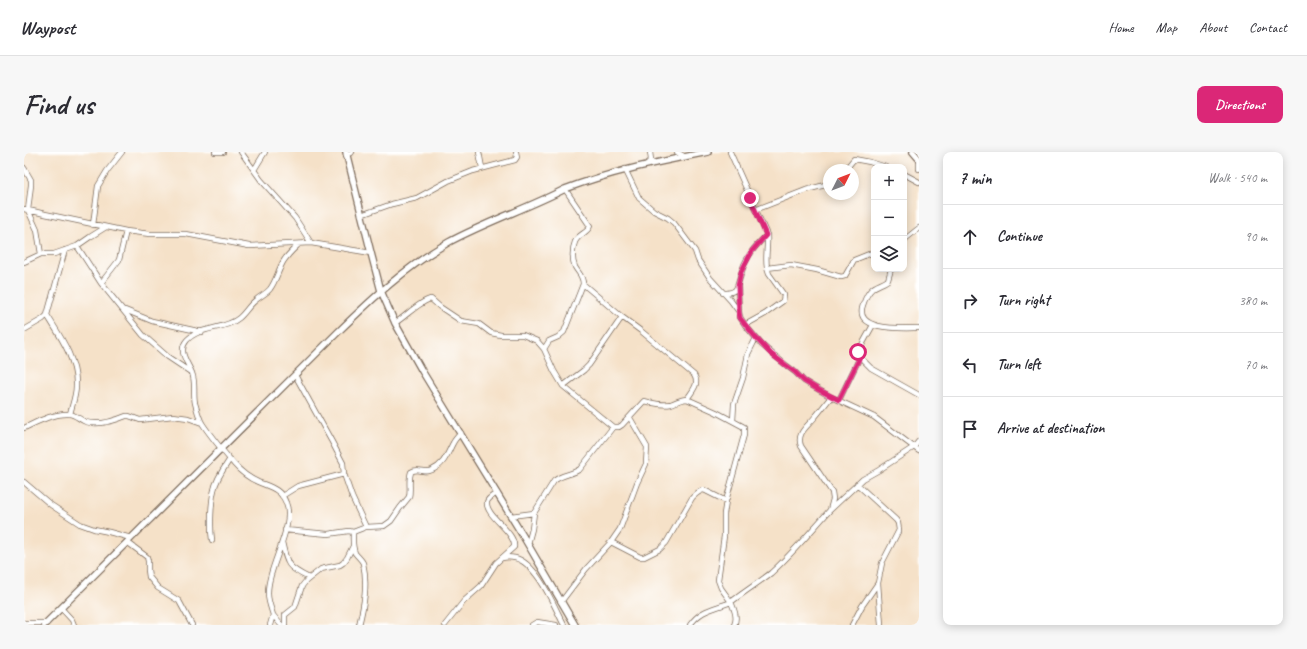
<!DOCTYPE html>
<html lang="en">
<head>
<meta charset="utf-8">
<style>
	:root { --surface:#fff; --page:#f7f7f7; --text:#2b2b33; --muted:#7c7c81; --line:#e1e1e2; --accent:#db2777 }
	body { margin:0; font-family:Caveat,sans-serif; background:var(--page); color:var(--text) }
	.controls { position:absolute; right:12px; top:12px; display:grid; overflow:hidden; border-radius:8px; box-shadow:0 2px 10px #0003 }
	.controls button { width:36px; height:36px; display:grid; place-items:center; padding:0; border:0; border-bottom:1px solid var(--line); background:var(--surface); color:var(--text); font:20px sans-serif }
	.compass { position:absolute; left:799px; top:12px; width:36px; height:36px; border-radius:50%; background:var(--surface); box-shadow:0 2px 10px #0003; rotate:48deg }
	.stop { position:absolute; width:12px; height:12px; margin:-9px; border:3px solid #db2777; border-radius:50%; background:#fff }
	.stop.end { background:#db2777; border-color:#fff; box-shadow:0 1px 4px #0008 }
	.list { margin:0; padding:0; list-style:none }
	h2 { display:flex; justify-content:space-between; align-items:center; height:52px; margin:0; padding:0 16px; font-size:17px }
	h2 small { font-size:13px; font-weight:400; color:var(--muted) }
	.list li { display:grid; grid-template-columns:26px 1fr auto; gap:12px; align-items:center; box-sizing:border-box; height:64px; padding:0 16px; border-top:1px solid var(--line) }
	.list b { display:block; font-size:15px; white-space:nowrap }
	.list em { font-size:13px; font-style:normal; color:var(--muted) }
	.icon { flex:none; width:22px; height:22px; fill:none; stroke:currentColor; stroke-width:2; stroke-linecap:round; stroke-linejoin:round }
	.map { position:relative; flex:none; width:895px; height:473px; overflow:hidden; border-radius:8px }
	header { display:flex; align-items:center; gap:24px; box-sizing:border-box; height:56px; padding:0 20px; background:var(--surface); border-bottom:1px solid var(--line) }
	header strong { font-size:19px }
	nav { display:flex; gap:22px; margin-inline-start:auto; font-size:14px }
	.intro { display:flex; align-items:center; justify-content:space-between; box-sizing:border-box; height:96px; padding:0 24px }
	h1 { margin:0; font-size:28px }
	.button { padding:10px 18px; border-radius:8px; background:var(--accent); color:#fff; font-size:14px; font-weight:700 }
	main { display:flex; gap:24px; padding:0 24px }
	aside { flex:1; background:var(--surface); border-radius:8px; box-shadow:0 2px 10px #0003 }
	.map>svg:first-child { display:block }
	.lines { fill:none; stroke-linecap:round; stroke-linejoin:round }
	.minor-casing { stroke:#7c6a5a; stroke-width:6 }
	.tertiary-casing { stroke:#7c6a5a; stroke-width:8 }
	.minor { stroke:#fff; stroke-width:4.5 }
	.tertiary { stroke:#fff; stroke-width:5.5 }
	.route { stroke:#db2777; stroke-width:5 }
</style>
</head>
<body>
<header>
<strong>Waypost</strong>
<nav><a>Home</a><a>Map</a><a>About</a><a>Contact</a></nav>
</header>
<div class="intro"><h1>Find us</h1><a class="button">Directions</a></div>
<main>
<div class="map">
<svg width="895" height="473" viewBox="0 0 895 473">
	<rect width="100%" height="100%" fill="#fff"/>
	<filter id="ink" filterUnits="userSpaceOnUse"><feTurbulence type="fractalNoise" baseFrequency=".025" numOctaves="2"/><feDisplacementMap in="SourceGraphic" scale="8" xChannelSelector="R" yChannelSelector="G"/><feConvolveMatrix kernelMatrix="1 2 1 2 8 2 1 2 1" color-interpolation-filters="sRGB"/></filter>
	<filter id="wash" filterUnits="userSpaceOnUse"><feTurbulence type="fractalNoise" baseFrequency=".012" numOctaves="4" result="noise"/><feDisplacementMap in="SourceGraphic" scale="16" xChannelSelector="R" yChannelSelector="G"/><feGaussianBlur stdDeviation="0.9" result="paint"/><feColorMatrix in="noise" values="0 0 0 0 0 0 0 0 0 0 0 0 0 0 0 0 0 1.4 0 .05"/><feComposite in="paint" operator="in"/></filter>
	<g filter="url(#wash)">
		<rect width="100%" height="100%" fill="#f5e1c8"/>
	</g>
	<g filter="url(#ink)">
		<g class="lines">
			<defs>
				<path id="minor" d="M191,0H199
					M217,0L237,28L271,66L287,91
					M455,0L458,16
					M653,0L661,5
					M706,0L743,83C744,94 741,105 743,116L767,113L793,118L817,125L821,124L830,108L850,100
					M322,3L328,0
					M895,11V17
					M623,12L627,8L626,0
					M0,16L7,28V33L4,58L13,78L17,102
					M601,17L615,46L630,59L644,66L650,71L671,99L674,108L686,126L707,149L715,160L716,165L721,173L738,193L763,214L771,220L780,229L807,245L850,265L895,299
					M230,18L241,0
					M821,18L830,7L846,10L862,15
					M880,22L895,30
					M0,57L21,62L102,79L126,82H162L225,94L287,91L347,101
					M731,58L782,38L805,32
					M337,63L368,52L393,46L424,29L449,19L491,8L493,5L492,0
					M69,73L74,34L83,19L98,0
					M880,88L895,76
					M53,94L77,131L119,183L144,205L168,221
					M0,110L17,102H30L53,94L66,85L82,75
					M867,117L864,128C859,132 852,133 848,137C843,141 841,147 839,153C829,180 881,176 895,176
					M77,131L95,108L102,79
					M714,134L715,160
					M699,141C703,141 708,141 711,138C714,136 718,116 721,111C726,100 734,91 743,83
					M101,158L128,169L178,180
					M23,163C36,184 53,208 52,234C52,244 48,253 46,262
					M598,165L617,179L670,223C676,232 668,239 663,247
					M371,171C381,165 396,149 407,147L416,155L437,169L455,172L467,181L477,183H499L513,189L520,197L530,219L539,234L589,275
					M721,173L741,162L759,149L760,143L745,122L743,116
					M0,178L19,167L23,163L41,98
					M520,197L525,189L534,185L540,180L559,132C559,124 555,122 551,115C548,108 548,97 551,90C554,82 564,81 566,74L541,37
					M834,203L847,216L895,243
					M271,223L308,290L319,311L320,322L328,345L342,375
					M539,234L560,218L565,213L598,165L559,132
					M807,245C802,251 797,258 791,265C784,274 772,281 777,294L808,340L809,347L806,358L839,327L855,318L890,295L895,289
					M815,248L835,207L834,200L849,173
					M709,269L710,252L719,226L724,202L732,186
					M0,276C13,270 30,261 45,262C51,262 56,268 62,270C75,274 90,269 102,264H105L116,268L149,264L164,266L178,271
					M0,330L27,353L56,372L70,377L85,380L107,386
					M258,344L274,334L320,322
					M487,364L510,361
					M261,378L304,382L325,379L329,380L342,375L360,374L367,369L376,356L385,345C387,337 384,329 387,320C394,315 401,322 408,318C421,312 423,302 429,291C431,287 434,284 437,281
					M329,380C329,387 328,394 331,401C334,405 337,407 339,411C344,432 340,453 335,473
					M188,388C186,375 187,350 190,338C192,327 200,316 206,307
					M103,390L123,405L124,409V418L125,425L134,436L155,449L168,473
					M258,390C263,413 263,415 285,426
					M587,390L616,405H620L636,397L642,391L668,346C672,342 674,339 680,338L702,349
					M504,392L508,377L510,361L530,329C538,322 548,323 556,317L589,275H595L598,273L620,249C629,251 637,254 647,252C653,250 657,247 663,247L692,260L720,275V283L702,349L700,362V384L694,428L697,436L707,450C720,440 734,431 747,421C768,402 787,379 806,358
					M478,406C482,405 487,405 491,406C513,411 530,454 540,473
					M854,431L857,473
					M537,450L562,417L587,390L596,377L613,331L622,312L623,295L606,266
					M37,456L48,468L50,473
					M249,463C247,456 244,449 244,442C243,416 272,373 262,351C257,337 246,335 234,330C225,326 216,319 210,312C199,299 187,285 178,271C175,266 173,258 171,251C169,241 172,231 168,221C164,211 153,199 163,188C176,174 201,178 215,166C222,160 225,153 232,148C236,144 242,142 246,137C252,129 254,119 259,110C263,103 270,97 275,92
					M0,471H23
					M246,473L249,463L257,473
					M261,473V463L271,455L278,434L282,429L297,417L316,413L319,411L323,406L329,394
					M421,473L440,449L457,434L472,411L490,395C492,380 461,364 463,350C464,346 470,343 473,341
					M508,473L513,470L532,473
					M666,473C677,457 690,457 707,450C710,457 714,466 710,473
					M828,473L838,454L854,431L858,411L875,378L874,371L872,368L833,332"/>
				<path id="tertiary" d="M322,0L347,101L357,139L371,171L398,219L499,384L551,473
					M889,0L895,7
					M20,473L314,180C348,147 383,114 425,90C462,70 504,56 541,37C588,19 635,10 684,0"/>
			</defs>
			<use href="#minor" class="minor-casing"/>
			<use href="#tertiary" class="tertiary-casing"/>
			<use href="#minor" class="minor"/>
			<use href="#tertiary" class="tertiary"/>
		</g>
	</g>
	<g class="lines" filter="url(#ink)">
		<path class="route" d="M726,46L742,83L728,99L717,120L714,134L715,160L716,166L732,186L747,202L771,220L780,229L795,238L815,248L835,207L834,200"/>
	</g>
</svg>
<div class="controls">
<button>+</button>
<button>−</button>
<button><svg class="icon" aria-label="layers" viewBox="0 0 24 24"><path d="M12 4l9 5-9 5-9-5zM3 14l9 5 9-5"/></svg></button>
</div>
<svg class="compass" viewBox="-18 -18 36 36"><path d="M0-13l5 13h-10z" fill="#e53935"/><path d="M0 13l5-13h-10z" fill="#7c7c81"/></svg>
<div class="stop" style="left:834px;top:200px"></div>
<div class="stop end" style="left:726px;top:46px"></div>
</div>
<aside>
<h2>7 min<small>Walk · 540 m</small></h2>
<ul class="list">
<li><svg class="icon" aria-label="ahead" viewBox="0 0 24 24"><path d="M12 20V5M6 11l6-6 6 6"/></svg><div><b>Continue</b></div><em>90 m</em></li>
<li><svg class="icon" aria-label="right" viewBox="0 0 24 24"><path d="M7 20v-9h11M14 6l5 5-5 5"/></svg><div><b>Turn right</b></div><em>380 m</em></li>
<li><svg class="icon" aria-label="left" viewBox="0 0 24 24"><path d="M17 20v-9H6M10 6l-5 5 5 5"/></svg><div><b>Turn left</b></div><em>70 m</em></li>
<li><svg class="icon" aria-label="arrive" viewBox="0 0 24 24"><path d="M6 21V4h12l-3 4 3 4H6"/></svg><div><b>Arrive at destination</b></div></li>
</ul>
</aside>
</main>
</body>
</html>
